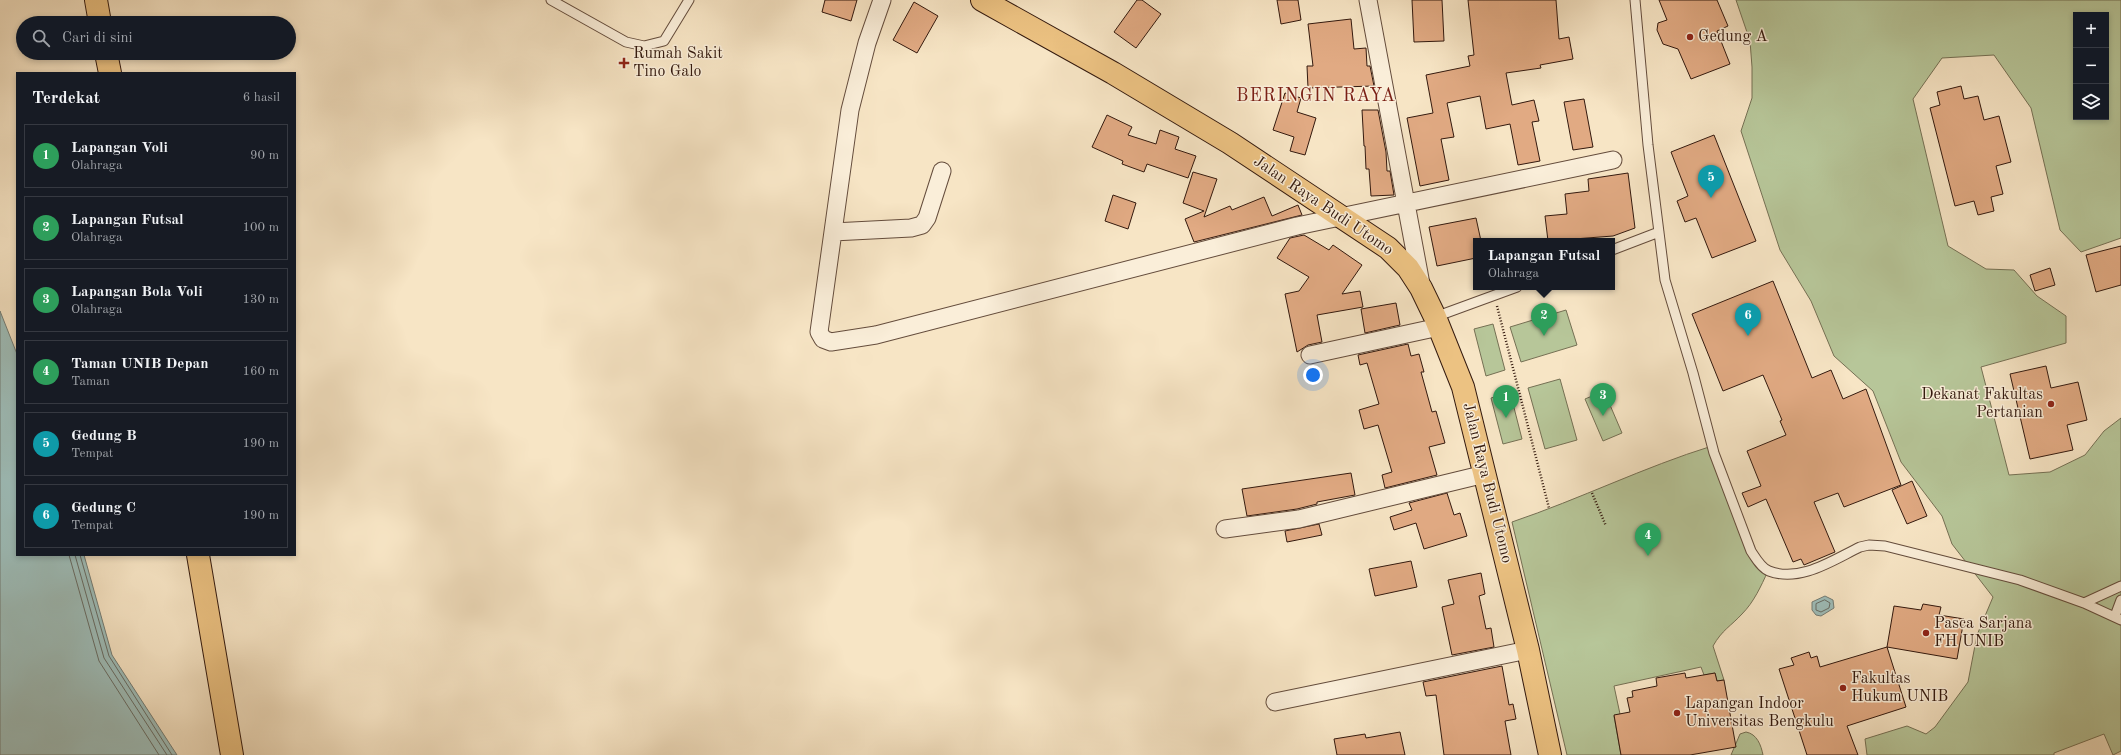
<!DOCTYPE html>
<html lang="id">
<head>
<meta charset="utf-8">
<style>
	:root { --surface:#171b24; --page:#20242c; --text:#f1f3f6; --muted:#9ea1a6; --line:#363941; --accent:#c59692 }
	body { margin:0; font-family:"Old Standard TT",serif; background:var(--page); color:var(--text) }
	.controls { position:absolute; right:12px; top:12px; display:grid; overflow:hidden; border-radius:0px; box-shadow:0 2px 6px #0003 }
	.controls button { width:36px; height:36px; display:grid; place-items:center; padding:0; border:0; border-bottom:1px solid var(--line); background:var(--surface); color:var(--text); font:20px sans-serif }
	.you { position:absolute; left:1313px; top:375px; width:14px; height:14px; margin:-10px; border:3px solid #fff; border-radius:50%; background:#1a73e8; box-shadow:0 0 0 6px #1a73e833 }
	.badge { display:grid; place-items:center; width:26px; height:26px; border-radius:50%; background:var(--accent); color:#fff; font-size:13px; font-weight:700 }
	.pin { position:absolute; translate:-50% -33px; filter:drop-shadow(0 1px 2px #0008) }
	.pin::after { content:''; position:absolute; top:21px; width:14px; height:12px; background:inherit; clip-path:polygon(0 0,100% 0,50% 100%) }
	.popup { position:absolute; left:1473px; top:238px; width:142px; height:52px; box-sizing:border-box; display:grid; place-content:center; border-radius:0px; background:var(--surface); filter:drop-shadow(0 1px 3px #0005); font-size:13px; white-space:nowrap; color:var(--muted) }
	.popup b { font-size:15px; color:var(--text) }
	.popup::after { content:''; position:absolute; left:50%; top:100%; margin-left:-8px; border:8px solid transparent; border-top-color:var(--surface) }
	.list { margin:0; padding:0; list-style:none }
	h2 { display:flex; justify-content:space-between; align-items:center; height:52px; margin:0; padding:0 16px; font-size:17px }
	h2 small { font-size:13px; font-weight:400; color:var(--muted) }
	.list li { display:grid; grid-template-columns:26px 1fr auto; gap:12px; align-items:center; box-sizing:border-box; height:64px; margin:0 8px 8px; padding:0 8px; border:1px solid var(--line); border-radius:0px }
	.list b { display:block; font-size:15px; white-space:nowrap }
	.list p { margin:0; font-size:13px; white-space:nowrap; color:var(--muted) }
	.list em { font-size:13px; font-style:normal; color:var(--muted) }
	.icon { flex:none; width:22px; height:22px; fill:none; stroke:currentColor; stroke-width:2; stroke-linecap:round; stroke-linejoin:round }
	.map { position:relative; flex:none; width:2121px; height:755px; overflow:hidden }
	.search { position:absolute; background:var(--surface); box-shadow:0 2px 6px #0003; left:16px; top:16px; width:280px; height:44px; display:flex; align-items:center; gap:10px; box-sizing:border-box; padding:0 14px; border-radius:22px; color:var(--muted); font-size:15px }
	.panel { position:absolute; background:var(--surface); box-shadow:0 2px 6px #0003; left:16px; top:72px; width:280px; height:484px; border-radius:0px }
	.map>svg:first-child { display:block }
	.green { fill:#b7c699; stroke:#757054; fill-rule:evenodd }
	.water { fill:#9ebeba; stroke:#737c75 }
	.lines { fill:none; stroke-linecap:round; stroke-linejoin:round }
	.shore { stroke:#686c64; stroke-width:1 }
	.building { fill:#e1aa83; stroke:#33190e }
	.lane-casing { stroke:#644c3c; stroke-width:11 }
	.street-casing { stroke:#644c3c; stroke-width:19 }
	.primary-casing { stroke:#33190e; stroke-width:24 }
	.highway-casing { stroke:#33190e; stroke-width:24 }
	.path { stroke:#33190e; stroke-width:2.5; stroke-dasharray:1 2; stroke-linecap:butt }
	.lane { stroke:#faeed9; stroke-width:9 }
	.street { stroke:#faeed9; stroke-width:17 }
	.primary { stroke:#ecc282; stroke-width:22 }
	.highway { stroke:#ecc282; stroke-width:22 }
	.poi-dot { fill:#8f2418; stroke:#faeed9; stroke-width:1.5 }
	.labels { text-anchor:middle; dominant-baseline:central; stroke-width:3; stroke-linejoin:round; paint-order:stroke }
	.poi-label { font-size:16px; fill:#33190e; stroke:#faeed9; text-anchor:start }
	.street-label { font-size:16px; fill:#33190e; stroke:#faeed9 }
	.quarter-label { font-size:18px; letter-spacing:1px; fill:#7a1f14; stroke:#faeed9 }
</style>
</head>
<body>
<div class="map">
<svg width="2121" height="755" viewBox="0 0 2121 755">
	<rect width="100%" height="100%" fill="#f7e5c5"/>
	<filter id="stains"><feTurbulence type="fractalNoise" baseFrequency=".005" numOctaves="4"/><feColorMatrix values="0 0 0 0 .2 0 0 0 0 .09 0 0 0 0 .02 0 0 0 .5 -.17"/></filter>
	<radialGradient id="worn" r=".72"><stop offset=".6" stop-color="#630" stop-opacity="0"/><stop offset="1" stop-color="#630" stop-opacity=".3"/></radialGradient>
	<path class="green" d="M1736,0H2121V238L2081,252L2060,230L2031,108L1994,55L1942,58L1913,99L1948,246L1986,269L2014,270L2037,296L2066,316V343L1981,367L2009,475L2050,472L2085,455L2104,431L2121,418V751L2113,755L2104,734L2054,753V755H1867L1865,739L1907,726L1926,734L1935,727L1968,682L1977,635L1993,597L1952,544L1942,516L1901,462L1873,391L1834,356L1811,301L1780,250L1741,131L1752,98V67L1750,41ZM2076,15H2106V117H2076Z
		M1566,310L1577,345L1521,362L1510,327Z
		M1493,324L1505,370L1486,376L1474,329Z
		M1560,379L1577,440L1545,449L1528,388Z
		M1604,391L1622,433L1603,441L1585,399Z
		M1510,392L1522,439L1503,444L1491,398Z
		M1712,446L1751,551L1768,571C1761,586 1754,602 1742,614C1731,626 1722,630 1713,646L1724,680L1717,681L1715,673L1704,675L1701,667L1614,686L1620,714L1614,716L1621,755H1567L1512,522C1580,499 1644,467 1712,446Z
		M1746,732C1757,734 1761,745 1763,755H1731L1740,734Z"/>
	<path class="water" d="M0,311L17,354V555H84L112,655L177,755H0Z
		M1825,596L1833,600L1834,608L1821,616L1816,615L1812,610V602Z"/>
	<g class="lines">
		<path class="shore" d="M69,555L99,661L159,755
			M75,555L104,658L167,755
			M80,555L109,656L172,755
			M1825,600L1830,603L1829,608L1821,612L1816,610V604Z"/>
	</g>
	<path class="building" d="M825,0H857L851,21L822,12Z
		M1137,0H1142L1161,14L1136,48L1114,32Z
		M1277,0H1298L1301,20L1281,24Z
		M1412,0H1442L1444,41L1414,42Z
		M1468,0H1556L1559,39L1569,37L1573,59L1540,65L1541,68L1506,73L1512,105L1534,100L1539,121L1532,122L1540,161L1518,165L1510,124L1486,129L1480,96L1447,103L1454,137L1441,139L1449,180L1420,186L1407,118L1433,113L1426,75L1470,66L1468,56L1474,55Z
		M1659,0H1717L1728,26L1717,31L1730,64L1691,79L1678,49L1663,44L1657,30L1658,23L1667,20Z
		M914,2L938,16L917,53L893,40Z
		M1351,19L1354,49L1366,48L1367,66H1370L1374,86L1308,88L1307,66H1313L1308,24Z
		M1961,86L1964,99L1978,96L1984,120L1999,116L2011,162L1996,166L2003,194L1991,197L1994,211L1978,215L1974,201L1955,206L1930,108L1940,105L1937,92Z
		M1285,93L1301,98L1297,112L1316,118L1305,155L1290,151L1294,137L1273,130Z
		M1584,99L1593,147L1573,150L1564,102Z
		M1362,110H1378L1386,152L1387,171H1390L1394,195L1371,196L1369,169H1366L1365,146H1364Z
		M1107,115L1132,127L1128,135L1156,144L1160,130L1179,137L1175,149L1196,156L1188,178L1147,164L1144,172L1122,164L1123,161L1092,147Z
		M1714,135L1756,241L1712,258L1696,218L1685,222L1677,201L1688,196L1671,152Z
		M1193,172L1217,179L1204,217L1230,206L1232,210L1264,197L1272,216L1298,205L1302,215L1194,242L1185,219L1204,211L1183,203Z
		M1628,173L1635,228L1613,236L1548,241L1545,216L1567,214L1565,194L1589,191L1588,179Z
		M1113,195L1136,203L1128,229L1105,221Z
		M1476,218L1481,241H1476V258L1437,266L1429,227Z
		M1304,235L1329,250L1333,245L1362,265L1342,294L1360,291L1363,307L1317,315L1322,342L1308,345L1297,352L1285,294L1299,291L1309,277L1277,258L1290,238Z
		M2121,246V285L2096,292L2086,255Z
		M2050,268L2055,285L2035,291L2030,275Z
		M1773,281L1812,378L1831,370L1843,399L1866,389L1901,485L1844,507L1838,493L1814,502L1835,552L1804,565L1801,559L1793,562L1766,499L1748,507L1742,493L1761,486L1747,451L1786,435L1780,421L1782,420L1763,375L1723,391L1692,314Z
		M1396,303L1400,325L1365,333L1361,309Z
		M1408,344L1411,356L1419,354L1424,372H1421L1432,412L1436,411L1445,443L1429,447L1437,475L1385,488L1382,475L1392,472L1378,425L1364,429L1359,410L1379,404L1367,363L1360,365L1358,355Z
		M2046,366L2051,388L2078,382L2087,420L2067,425L2073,450L2030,459L2010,374Z
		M1351,473L1355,495L1317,502V504L1297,509L1247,516L1242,489Z
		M1912,481L1927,516L1907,524L1892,490Z
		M1447,493L1454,515L1460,513L1467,536L1424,549L1416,523L1394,530L1390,517L1412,510L1409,503Z
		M1319,524L1322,535L1287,542L1285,531Z
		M1411,561L1417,587L1375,596L1369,569Z
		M1481,573L1485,594L1479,596L1486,629L1491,628L1494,647L1452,655L1442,607L1454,604L1448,580Z
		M1923,604L1941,607L1939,615L1964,619L1957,659L1887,647L1894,606L1921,610Z
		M1887,647L1906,707L1847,726L1858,755H1807L1779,669L1794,665L1791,658L1809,652L1811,658L1817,656L1820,667Z
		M1502,666L1509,705L1513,704L1516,719L1505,721L1511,755H1444L1436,695L1426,696L1423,682Z
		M1685,673L1686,678L1715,673L1717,681L1724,680L1736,747L1690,755H1621L1614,715L1630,712L1627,698L1633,697L1632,691L1657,686L1656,678Z
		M1400,732L1405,755H1337L1334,739L1365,734L1366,738Z"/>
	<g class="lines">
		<defs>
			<path id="lane" d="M551,0L626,42L644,46L664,41L689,0
				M1635,0L1648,145L1665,280L1693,373L1714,453L1751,551C1755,557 1761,568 1769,571C1800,583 1833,560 1860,547L1869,545L1885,546L2020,580L2084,603L2121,586
				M1612,250L1659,232
				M1435,317L1517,287
				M2084,603L2121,620
				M2115,616L2121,600"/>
			<path id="street" d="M882,0L867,43L850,110L819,332L823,339L831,342L876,335L1297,226L1613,160
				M1368,0L1421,284
				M833,232L911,228L922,225L927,218L942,171
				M1310,355L1439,327
				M1225,529L1299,519L1485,474
				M1275,702L1528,650"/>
			<path id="primary" d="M96,0L100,23
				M106,53L110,73
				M198,555L232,755"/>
			<path id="highway" d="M982,0L1113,73L1230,143L1388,248L1408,268L1421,288L1435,317L1463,387L1528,650L1550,755"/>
		</defs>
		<use href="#lane" class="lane-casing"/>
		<use href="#street" class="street-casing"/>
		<use href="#primary" class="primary-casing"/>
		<use href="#highway" class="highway-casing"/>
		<path class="path" d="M1497,306L1549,508
			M1592,493L1606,526"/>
		<use href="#lane" class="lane"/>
		<use href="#street" class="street"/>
		<use href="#primary" class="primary"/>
		<use href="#highway" class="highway"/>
	</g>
	<g class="poi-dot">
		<circle cx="1690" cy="37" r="4"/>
		<path d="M622 57h4v4h4v4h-4v4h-4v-4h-4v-4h4z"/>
		<circle cx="2051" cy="404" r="4"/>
		<circle cx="1926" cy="633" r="4"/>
		<circle cx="1843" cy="688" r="4"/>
		<circle cx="1677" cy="713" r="4"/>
	</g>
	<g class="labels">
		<g class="poi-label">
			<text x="1698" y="37">Gedung A</text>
			<text x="633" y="54">Rumah Sakit<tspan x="633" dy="18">Tino Galo</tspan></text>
			<text x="2043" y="395" text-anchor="end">Dekanat Fakultas<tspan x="2043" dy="18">Pertanian</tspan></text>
			<text x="1934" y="624">Pasca Sarjana<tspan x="1934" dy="18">FH UNIB</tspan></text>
			<text x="1851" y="679">Fakultas<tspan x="1851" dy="18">Hukum UNIB</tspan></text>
			<text x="1685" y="704">Lapangan Indoor<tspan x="1685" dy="18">Universitas Bengkulu</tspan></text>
		</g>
		<g class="street-label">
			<text transform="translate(1323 206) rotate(34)">Jalan Raya Budi Utomo</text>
			<text transform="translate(1487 483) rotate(76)">Jalan Raya Budi Utomo</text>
		</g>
		<g class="quarter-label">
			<text x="1316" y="96">BERINGIN RAYA</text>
		</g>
	</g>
	<rect width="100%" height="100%" filter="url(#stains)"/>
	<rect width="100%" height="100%" fill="url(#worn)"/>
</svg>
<div class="controls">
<button>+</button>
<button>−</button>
<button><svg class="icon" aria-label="layers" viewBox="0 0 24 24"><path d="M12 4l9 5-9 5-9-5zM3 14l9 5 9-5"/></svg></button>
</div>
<div class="you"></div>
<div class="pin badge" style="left:1506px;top:418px;background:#2e9e5b">1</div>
<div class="pin badge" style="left:1544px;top:336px;background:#2e9e5b">2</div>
<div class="popup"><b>Lapangan Futsal</b>Olahraga</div>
<div class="pin badge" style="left:1603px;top:416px;background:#2e9e5b">3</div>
<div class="pin badge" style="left:1648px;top:556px;background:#2e9e5b">4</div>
<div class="pin badge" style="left:1711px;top:198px;background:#0f9aa8">5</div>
<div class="pin badge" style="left:1748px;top:336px;background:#0f9aa8">6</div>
<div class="search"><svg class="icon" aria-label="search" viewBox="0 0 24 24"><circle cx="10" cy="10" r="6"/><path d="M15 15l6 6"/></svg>Cari di sini</div>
<section class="panel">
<h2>Terdekat<small>6 hasil</small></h2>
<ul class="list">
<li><span class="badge" style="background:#2e9e5b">1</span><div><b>Lapangan Voli</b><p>Olahraga</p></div><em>90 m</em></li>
<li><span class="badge" style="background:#2e9e5b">2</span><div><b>Lapangan Futsal</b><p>Olahraga</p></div><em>100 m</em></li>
<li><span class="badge" style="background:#2e9e5b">3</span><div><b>Lapangan Bola Voli</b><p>Olahraga</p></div><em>130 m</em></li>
<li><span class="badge" style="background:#2e9e5b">4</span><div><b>Taman UNIB Depan</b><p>Taman</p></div><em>160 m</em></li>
<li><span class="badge" style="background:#0f9aa8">5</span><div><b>Gedung B</b><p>Tempat</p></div><em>190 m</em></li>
<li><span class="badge" style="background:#0f9aa8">6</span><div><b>Gedung C</b><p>Tempat</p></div><em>190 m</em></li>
</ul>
</section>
</div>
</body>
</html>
